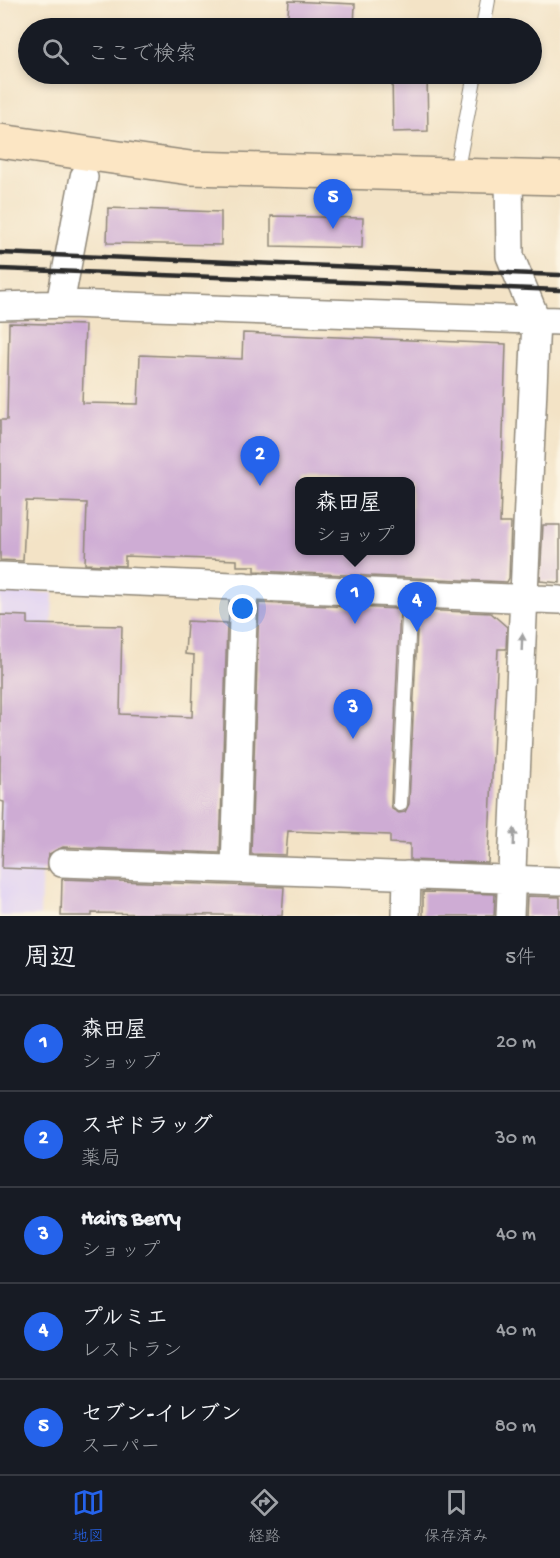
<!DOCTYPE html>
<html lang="ja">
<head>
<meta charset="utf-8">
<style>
	:root { --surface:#171b24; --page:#20242c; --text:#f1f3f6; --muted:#9ea1a6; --line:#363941; --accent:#2563eb }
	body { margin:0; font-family:"Gochi Hand","Klee One",sans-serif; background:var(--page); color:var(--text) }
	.you { position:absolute; left:243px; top:609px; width:21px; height:21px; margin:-15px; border:4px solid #fff; border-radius:50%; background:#1a73e8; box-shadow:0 0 0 9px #1a73e833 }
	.badge { display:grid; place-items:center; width:39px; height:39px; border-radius:50%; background:var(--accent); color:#fff; font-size:20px; font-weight:700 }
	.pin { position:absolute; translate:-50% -50px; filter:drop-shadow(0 2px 3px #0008) }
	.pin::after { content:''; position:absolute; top:32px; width:21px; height:18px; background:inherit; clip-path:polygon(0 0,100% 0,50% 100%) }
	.popup { position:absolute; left:295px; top:477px; width:120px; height:78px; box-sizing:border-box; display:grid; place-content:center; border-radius:12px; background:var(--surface); filter:drop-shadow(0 2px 4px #0005); font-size:20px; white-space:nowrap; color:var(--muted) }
	.popup b { font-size:22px; color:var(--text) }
	.popup::after { content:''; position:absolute; left:50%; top:100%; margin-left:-12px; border:12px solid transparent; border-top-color:var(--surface) }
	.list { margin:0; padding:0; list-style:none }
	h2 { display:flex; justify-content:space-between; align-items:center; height:78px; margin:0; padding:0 24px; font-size:26px }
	h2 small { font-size:20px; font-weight:400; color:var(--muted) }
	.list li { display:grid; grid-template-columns:39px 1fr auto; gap:18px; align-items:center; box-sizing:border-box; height:96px; padding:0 24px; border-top:2px solid var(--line) }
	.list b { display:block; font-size:22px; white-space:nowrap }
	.list p { margin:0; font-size:20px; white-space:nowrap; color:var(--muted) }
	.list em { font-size:20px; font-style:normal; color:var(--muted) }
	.icon { flex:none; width:33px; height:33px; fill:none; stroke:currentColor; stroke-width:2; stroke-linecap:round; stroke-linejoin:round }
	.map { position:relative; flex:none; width:560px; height:916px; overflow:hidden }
	.search { position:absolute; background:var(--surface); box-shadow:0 3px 9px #0003; left:18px; right:18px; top:18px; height:66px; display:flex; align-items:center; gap:15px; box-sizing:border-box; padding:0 21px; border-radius:33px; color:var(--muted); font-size:22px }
	.sheet { height:558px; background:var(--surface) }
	nav { display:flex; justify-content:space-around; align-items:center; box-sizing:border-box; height:84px; border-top:2px solid var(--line); background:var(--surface); font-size:16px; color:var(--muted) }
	nav a { display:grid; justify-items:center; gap:3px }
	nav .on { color:var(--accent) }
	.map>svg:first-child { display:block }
	.built { fill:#e2d4f3 }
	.building { fill:#ceacd4; fill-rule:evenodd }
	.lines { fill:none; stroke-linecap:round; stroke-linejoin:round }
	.lane-casing { stroke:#8f8778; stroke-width:16 }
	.street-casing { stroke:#8f8778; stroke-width:30 }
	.secondary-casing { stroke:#8f8778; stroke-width:36 }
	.lane { stroke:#fff; stroke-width:14 }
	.street { stroke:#fff; stroke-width:27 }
	.secondary { stroke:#fce6c4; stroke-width:33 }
	.rail { stroke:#2b2b2b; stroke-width:4.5 }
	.oneway { fill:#a0a0a0 }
</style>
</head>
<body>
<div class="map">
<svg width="560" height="916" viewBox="0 0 560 916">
	<rect width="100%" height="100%" fill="#fcf5e5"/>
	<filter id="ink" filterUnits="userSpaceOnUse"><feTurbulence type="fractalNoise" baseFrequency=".0167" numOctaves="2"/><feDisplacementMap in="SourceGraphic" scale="12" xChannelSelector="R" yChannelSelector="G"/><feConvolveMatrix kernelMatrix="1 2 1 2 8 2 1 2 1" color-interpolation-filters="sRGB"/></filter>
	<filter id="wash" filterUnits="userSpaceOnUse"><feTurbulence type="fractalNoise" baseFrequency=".008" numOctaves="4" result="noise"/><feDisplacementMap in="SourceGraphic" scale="24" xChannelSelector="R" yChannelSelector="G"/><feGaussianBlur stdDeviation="1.35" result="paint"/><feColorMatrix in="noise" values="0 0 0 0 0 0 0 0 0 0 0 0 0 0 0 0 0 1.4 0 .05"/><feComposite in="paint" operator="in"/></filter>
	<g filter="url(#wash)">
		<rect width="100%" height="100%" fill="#f3e3c6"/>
		<path class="built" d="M0,591L53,593L40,916H0Z"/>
		<g id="blocks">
			<path class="building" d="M289,1L355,4L354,28H287Z
				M392,74H427L428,131L393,132Z
				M108,208L221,212V245L107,243Z
				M271,216L363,218L362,248L271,246Z
				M9,323L85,325L82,403L138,404L140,355L242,359L243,333L506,344L500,523H511L509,578L507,582L255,571V566H237V560L125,556V566L85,564L87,503L26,501L23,561L0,560V420H7ZM300,482H411V550H300Z
				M543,525H560V583L540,581Z
				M259,603L400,609L391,804L392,809L399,813L405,812L409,804L418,610L491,613L507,627L506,649H498L488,863L410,860V844L390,843V835L288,831L286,855L251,854Z
				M0,615L28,616V624L122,626L120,714L192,717L194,655L185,654L187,621L227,623L220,853L63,847L49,854L48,870L2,868L4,802L0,801Z
				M62,879L284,887L282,916L92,913V916H61Z
				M423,892L495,894L494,916H423Z
				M527,896L560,897V916H526Z"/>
		</g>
	</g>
	<g filter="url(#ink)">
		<use href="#blocks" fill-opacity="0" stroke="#8f8778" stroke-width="1.5"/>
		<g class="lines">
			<defs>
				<path id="lane" d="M483,28L488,0
					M456,174L475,74
					M400,804L410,594"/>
				<path id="street" d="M509,175L510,256L536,319L510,916
					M60,304L84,177
					M0,306L68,304L560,321
					M0,576L560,600
					M62,863L560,881
					M235,869L244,586
					M406,916L407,875"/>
				<path id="secondary" d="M0,141L190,168L560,178"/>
			</defs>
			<use href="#lane" class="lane-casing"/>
			<use href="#street" class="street-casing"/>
			<use href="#secondary" class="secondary-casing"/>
			<use href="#lane" class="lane"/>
			<use href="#street" class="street"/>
			<use href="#secondary" class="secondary"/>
			<path class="rail" d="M0,253L560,275
				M0,269L560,290"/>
		</g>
		<defs><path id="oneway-solid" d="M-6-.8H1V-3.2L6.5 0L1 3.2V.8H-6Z" transform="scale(1.5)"/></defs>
		<g class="oneway">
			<use href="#oneway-solid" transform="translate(522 642) rotate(-88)"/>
			<use href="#oneway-solid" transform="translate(514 837) rotate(-88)"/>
		</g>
	</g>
</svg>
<div class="you"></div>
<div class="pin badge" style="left:355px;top:624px">1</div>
<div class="popup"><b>森田屋</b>ショップ</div>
<div class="pin badge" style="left:260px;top:486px">2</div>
<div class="pin badge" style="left:353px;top:739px">3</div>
<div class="pin badge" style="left:417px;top:632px">4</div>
<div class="pin badge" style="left:333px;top:229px">5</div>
<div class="search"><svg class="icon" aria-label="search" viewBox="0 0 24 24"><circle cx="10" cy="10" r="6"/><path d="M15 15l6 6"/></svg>ここで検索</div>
</div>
<section class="sheet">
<h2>周辺<small>5件</small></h2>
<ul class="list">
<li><span class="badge">1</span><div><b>森田屋</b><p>ショップ</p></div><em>20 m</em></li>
<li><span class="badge">2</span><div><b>スギドラッグ</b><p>薬局</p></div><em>30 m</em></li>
<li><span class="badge">3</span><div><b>Hairs Berry</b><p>ショップ</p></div><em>40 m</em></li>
<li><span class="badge">4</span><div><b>プルミエ</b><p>レストラン</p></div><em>40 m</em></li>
<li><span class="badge">5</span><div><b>セブン-イレブン</b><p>スーパー</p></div><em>80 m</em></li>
</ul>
</section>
<nav>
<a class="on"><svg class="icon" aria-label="map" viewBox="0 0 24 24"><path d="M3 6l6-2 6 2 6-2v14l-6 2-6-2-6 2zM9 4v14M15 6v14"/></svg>地図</a>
<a><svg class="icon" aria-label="directions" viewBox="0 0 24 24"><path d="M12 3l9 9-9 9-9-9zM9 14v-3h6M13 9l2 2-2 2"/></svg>経路</a>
<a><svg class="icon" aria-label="saved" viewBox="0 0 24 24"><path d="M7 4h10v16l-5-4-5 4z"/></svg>保存済み</a>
</nav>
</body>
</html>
